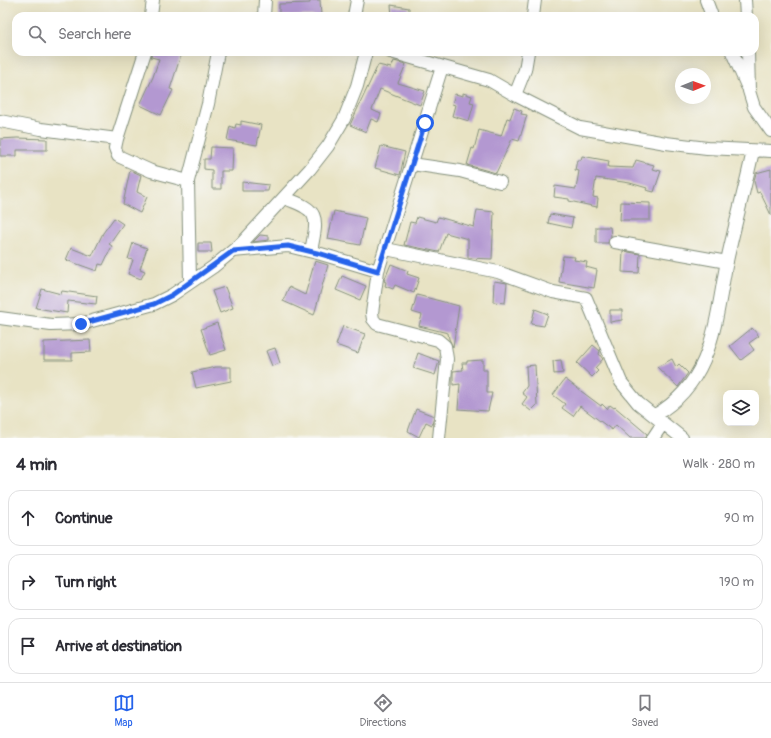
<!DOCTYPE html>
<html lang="en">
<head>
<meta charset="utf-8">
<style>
	:root { --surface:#fff; --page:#f7f7f7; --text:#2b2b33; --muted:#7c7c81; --line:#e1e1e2; --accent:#2563eb }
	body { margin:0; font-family:Pangolin,sans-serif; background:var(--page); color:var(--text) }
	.controls { position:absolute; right:12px; bottom:12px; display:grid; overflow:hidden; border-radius:8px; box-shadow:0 4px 16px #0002 }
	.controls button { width:36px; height:36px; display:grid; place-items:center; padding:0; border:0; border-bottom:1px solid var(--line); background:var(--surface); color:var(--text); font:20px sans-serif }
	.compass { position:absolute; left:675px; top:68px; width:36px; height:36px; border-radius:50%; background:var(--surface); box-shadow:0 4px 16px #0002; rotate:89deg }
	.stop { position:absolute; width:12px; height:12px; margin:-9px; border:3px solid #2563eb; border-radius:50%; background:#fff }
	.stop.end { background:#2563eb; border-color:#fff; box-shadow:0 1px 4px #0008 }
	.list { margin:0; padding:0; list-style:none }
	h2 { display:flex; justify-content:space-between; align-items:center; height:52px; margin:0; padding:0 16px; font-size:17px }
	h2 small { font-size:13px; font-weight:400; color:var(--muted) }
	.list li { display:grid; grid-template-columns:26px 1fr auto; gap:12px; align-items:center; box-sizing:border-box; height:56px; margin:0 8px 8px; padding:0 8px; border:1px solid var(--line); border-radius:12px }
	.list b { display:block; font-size:15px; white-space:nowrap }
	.list em { font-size:13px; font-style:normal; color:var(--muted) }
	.icon { flex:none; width:22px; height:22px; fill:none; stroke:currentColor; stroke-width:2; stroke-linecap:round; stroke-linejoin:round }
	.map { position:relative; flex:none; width:771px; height:438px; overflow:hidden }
	.search { position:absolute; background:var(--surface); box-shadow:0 4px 16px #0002; left:12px; right:12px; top:12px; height:44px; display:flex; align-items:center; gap:10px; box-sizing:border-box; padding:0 14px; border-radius:12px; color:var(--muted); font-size:15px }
	.sheet { height:244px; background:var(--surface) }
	nav { display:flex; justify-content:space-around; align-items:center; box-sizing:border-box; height:56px; border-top:1px solid var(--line); background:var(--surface); font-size:11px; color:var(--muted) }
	nav a { display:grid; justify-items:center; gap:2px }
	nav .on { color:var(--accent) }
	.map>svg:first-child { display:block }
	.building { fill:#b398d1 }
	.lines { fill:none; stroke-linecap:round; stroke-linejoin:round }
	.minor-casing { stroke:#84907c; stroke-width:14 }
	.minor { stroke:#fff; stroke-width:12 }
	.route { stroke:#2563eb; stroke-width:5 }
</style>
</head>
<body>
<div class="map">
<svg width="771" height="438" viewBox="0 0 771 438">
	<rect width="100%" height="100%" fill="#f6f6f2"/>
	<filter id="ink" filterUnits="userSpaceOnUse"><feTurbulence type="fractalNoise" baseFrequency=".025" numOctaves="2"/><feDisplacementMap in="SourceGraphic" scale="8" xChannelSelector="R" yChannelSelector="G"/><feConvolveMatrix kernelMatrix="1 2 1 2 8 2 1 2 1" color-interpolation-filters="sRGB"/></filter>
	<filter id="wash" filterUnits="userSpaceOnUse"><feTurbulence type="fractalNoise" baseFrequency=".012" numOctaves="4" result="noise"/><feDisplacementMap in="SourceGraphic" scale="16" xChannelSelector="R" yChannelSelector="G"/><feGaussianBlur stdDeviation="0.9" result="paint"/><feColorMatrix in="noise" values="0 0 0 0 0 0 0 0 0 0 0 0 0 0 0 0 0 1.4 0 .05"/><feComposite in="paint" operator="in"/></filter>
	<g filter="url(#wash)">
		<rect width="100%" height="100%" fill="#e8e3c4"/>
		<g id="blocks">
			<path class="building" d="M310,0H320L321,16H279V4L310,3Z
				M391,5L409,8V16H392Z
				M152,52H182L170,89L173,90L161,115L140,105L153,77L159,59L151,57Z
				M394,61L406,64L398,83L425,91L420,105L380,89L372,110L381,114L378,122L371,119L366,132L350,125L378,65L391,68Z
				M463,93L472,96L470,102L474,103L469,121L452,116L455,105L452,104L455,94L463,96Z
				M514,108L522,111L521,114L527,115L519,141L512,139L496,173L467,165L472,148L474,149L479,130L501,136L507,118L510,119Z
				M241,121L261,125L257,145L227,140L230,126L235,128L236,124L241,125Z
				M17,138L47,139V150H17V156H0V139Z
				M381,146L405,152L400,175L375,168Z
				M211,147L233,148L232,171H221V189H212V170L204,169V159H210Z
				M582,156L609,161L608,167L633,168L636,160L654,165L652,169L661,171L654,192L646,190L647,188L630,183L596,178L593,197L598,198L597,207L569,201V199L554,197L555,186L576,189L579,171L575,170L577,160H581Z
				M771,169V215L760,192L757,193L754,181L756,173Z
				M130,170L141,175L137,192L147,197L140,213L123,204Z
				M242,182L269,185L268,191H242Z
				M621,202L650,203V220H620Z
				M477,210L494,212L492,259L468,258V239L446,233L439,252L404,245L410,222L415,223L417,217L436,222L438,217L474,227Z
				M334,211L366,218L360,245L328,239Z
				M550,214L573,218L571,228L548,223Z
				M114,218L123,224L109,244L112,246L103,265L99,264L97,271L66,260L71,248L92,256L103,233Z
				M596,227H610L611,236L608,243H596Z
				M260,235L269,236V240L253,242Z
				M133,243L147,248L140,269L145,271L141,279L128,274L133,260L128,259Z
				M198,243H211L212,252H198Z
				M623,251L640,254L639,273L622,272Z
				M563,256L575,257L574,260L587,262L586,267L597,270L594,288L559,282Z
				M315,261L328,265L314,315L283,301L289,287L305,295Z
				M391,264L408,271L407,274L419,278L414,293L395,285L393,289L385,286L386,282L384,281Z
				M342,276L366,286L360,300L336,290Z
				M494,281L507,283L505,303L493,302Z
				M225,287L233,308L220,313L212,291Z
				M42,289L61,294L62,291L97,296L96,304L68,301L67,313L36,308Z
				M417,295L459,306L453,347L449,339L448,333L419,326L422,315L412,312Z
				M535,309L548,314L544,326L531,324Z
				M610,310H622V320L610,322Z
				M217,323L226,350L210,355L201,329Z
				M343,326L365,334L358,353L336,345Z
				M752,328L759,336L749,343L754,350L741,360L730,346Z
				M90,340L91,352L72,353V360H44V342Z
				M593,345L600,351L599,354L603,359L595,368L598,371L592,377L577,363Z
				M275,348L280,363L272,366L266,351Z
				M418,353L439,361L435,375L413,368Z
				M672,359L676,367L679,364L688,373L678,387L657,367Z
				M483,360V370H487V393H492L488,411L458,409L460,384L453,385V371L463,370L462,363H467V361Z
				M561,360L563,373L554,374L553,361Z
				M535,365L537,405L531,411L522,404L527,397L522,393L527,386L526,366Z
				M216,367H231V381L196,388L192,372Z
				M565,379L601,406L602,404L607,409L610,405L614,408L615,407L647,434L646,438H630L616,425L612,430L580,406L573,416L562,408L565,404L553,395Z
				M416,409L434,416L432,425L426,422L419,437L408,431Z"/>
		</g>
	</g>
	<g filter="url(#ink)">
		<use href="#blocks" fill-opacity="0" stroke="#84907c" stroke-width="1"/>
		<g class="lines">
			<defs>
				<path id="minor" d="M706,0L712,16
					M745,0L746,16
					M151,16L153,0
					M264,16L265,0
					M354,16L357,0
					M533,16L535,0
					M145,52L117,139L115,148L118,156L151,171L188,181
					M391,52L489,80L515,95L580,128L666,143L707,148L771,151
					M732,52L747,86
					M748,52L749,91L754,107L771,131
					M515,95L525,70L528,52
					M0,121L41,129L117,139
					M412,164L460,171L500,182
					M284,198C320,210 318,216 311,251
					M615,242L727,262
					M386,249L498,272L553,292L586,298L621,382L638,403L682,438
					M233,251L288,246L321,254L378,271
					M190,281L188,181L208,104L218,52
					M0,318L51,325L81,324L154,304L172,295L213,267L241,244L310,169L328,146L344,119L357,86L366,52
					M655,415C714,381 715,321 727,261C735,224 745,188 753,151
					M439,438L447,359L445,346L438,340L377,324L373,319L372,313L378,271L442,67
					M653,438L663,423"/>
			</defs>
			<use href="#minor" class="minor-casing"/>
			<use href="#minor" class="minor"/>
		</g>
	</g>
	<g class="lines" filter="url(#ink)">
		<path class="route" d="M81,324L154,304L172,295L233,251L288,246L321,254L378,271L425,123"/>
	</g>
</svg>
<div class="controls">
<button><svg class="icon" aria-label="layers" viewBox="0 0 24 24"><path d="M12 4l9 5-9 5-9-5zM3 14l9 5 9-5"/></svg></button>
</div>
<svg class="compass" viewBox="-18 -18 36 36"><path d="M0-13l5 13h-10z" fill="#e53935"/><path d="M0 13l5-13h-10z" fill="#7c7c81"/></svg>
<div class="stop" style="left:425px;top:123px"></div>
<div class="stop end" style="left:81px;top:324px"></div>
<div class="search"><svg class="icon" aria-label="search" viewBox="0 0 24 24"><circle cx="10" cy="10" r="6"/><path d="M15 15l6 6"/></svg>Search here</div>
</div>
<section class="sheet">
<h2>4 min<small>Walk · 280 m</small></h2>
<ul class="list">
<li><svg class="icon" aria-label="ahead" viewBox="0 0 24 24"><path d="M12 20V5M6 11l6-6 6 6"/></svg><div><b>Continue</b></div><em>90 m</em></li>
<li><svg class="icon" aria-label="right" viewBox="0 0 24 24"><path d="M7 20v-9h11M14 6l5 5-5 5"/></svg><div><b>Turn right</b></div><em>190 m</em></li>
<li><svg class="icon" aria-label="arrive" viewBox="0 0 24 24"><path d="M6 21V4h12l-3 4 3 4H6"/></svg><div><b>Arrive at destination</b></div></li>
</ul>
</section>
<nav>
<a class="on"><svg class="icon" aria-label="map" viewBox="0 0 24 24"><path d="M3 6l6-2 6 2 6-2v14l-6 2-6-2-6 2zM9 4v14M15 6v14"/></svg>Map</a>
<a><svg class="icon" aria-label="directions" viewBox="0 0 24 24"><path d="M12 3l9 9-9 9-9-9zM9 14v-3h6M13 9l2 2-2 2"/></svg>Directions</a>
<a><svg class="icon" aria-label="saved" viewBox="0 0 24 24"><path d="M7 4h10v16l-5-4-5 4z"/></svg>Saved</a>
</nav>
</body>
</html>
